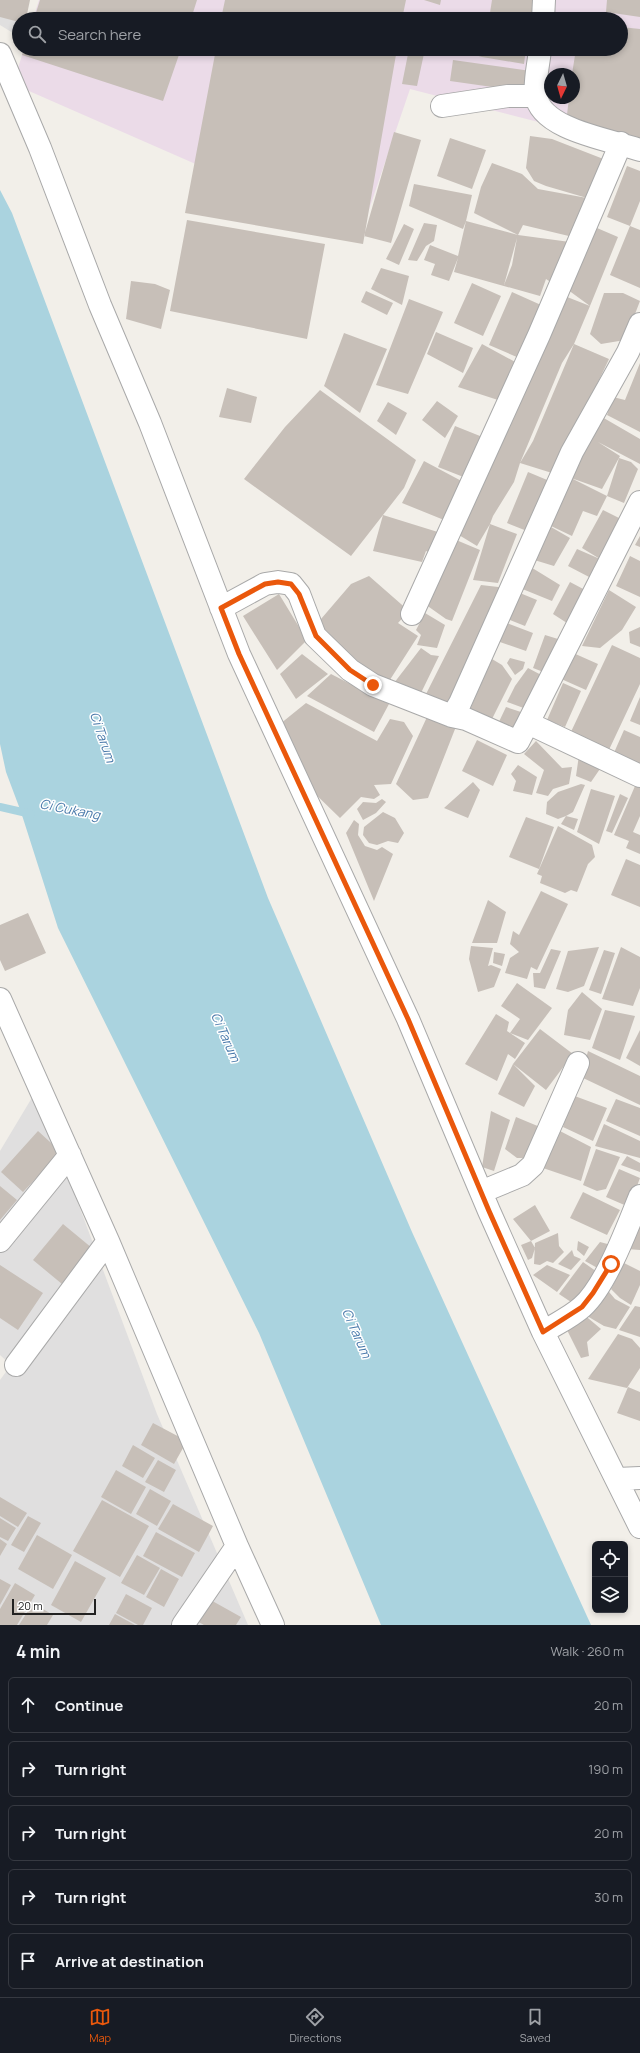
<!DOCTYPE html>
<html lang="en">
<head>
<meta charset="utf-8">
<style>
	:root { --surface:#171b24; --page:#242831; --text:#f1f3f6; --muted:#9ea1a6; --line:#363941; --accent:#ea580c }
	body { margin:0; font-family:Manrope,sans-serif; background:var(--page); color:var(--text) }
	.controls { position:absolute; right:12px; bottom:12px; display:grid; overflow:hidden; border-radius:6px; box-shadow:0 2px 6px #0003 }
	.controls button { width:36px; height:36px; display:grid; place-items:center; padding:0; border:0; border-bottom:1px solid var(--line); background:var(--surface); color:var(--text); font:20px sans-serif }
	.compass { position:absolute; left:544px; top:68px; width:36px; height:36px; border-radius:50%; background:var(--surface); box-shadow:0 2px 6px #0003; rotate:185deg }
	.scale { position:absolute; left:12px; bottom:10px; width:84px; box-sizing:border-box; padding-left:4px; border:2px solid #222; border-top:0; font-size:11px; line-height:14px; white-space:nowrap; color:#222; -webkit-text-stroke:3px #fff; paint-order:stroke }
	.stop { position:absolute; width:12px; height:12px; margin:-9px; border:3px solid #ea580c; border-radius:50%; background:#fff }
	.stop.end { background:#ea580c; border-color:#fff; box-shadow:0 1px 4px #0008 }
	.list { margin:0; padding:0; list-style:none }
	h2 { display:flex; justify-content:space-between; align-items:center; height:52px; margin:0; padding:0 16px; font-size:17px }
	h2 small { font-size:13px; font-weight:400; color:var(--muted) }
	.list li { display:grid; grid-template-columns:26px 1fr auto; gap:12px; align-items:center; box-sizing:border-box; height:56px; margin:0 8px 8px; padding:0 8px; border:1px solid var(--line); border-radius:6px }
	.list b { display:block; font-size:15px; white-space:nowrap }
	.list em { font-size:13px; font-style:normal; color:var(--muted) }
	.icon { flex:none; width:22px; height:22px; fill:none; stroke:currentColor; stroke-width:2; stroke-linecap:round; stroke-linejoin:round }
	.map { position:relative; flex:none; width:640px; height:1625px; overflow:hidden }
	.search { position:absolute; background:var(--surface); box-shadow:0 2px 6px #0003; left:12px; right:12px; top:12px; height:44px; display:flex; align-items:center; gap:10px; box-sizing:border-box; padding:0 14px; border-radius:22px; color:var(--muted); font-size:15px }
	.sheet { height:372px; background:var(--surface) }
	nav { display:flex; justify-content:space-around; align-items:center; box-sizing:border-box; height:56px; border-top:1px solid var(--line); background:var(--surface); font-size:11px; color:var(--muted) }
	nav a { display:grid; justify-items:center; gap:2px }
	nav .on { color:var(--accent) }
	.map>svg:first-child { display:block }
	.residential { fill:#e0dfdf }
	.industrial { fill:#ebdbe8; fill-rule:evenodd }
	.water { fill:#aad3df }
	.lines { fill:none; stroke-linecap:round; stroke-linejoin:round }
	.stream { stroke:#aad3df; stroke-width:8 }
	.building { fill:#c7bfb8; fill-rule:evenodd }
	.minor-casing { stroke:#a9a9a9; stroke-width:24 }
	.minor { stroke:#fff; stroke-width:22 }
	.route { stroke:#ea580c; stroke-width:5 }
	.labels { text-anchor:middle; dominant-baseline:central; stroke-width:3; stroke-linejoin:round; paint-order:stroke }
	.water-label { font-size:13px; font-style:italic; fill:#4a7aab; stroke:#fff }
</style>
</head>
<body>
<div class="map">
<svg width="640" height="1625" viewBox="0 0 640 1625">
	<rect width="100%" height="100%" fill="#f2efe9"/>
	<path class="residential" d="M0,0H23L13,33L0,25Z
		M36,1091L157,1414L248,1625H0V1380L11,1365L0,1355V1151Z"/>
	<path class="industrial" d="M39,0H640V148L410,89L360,236L13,84L24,49H621V19H33ZM550,74H574V98H550Z"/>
	<path class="water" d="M0,190L12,213L268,898L412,1232L591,1625H381L259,1333L58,928L21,812L6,772L0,744Z"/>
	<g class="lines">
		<path class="stream" d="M0,807L31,814"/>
	</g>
	<path class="building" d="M0,0H30L26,19H19V22L0,17Z
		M40,0H197L191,19H34Z
		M225,0H406L402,19H221Z
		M424,0H441L440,5Z
		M492,0H535L532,19H489Z
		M607,0H640V17L606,12Z
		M416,12L432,15L431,19H415Z
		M451,16L464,18V19H451Z
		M621,27L640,29V139L566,123L569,98H574V74H572L576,49H621Z
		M24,49H181L163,101L22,55Z
		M216,49H397L363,244L185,213Z
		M409,49H425L417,86L402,84Z
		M454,49H526L524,64L482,57Z
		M453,60L531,71L527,92L450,81Z
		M394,132L421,140L391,243L364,236Z
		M530,136L552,139L606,160L573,237L523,225L518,235L570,242L552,283L546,279L540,296L454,272L458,258L449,281L431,275L435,264L424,260L430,245L458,256L466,221L518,235L474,213L481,187L492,163L522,174L538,189L587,198L546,186L534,181L526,168ZM517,238L512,265L504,285Z
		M450,138L486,150L472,189L437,176Z
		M627,166L640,171V201L630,226L607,217Z
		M414,184L472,195L466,221L463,229L409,206Z
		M187,220L325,244L307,339L170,311Z
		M424,223L437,225L434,241L426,246L417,261L408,260Z
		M404,224L414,229L399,265L386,259Z
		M590,225L618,237L590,306L574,344L562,363L520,463L533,441L574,344L609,359L565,452L552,473L520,463L514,482L493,516L490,524L517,534L498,583L473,580L490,524L477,546L454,532L562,295L590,306L564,287Z
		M630,226L640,230V288L610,275Z
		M381,268L409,276L402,305L371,289Z
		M131,281L155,284L170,290L161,329L126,319Z
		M472,283L501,296L483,336L454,323Z
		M366,291L393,303L387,315L361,302Z
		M512,292L541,305L519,358L489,345Z
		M604,293H623L640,301L625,340L601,344L590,334Z
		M409,299L443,312L408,394L376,385Z
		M436,332L473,348L463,373L427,354Z
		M344,333L387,349L360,413L324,386Z
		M482,344L517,363L498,400L458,387Z
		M640,363V432L607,415L613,397L625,400Z
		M227,388L257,397L251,423L219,417Z
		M320,390L416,460L404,488L383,515L441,533L435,555L426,551L422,562L373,551L383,515L351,556L244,479L285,427Z
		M437,401L458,416L445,438L422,420Z
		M388,402L407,413L396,435L377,421Z
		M602,417L640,439V464L598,442L620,456L602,489L571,478L607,496L597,516L583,511L572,536L551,526L570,477L592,439Z
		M455,426L485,438L466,478L438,467Z
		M619,458L631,462L638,469L624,503L607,496Z
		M424,461L469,485L449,522L402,503Z
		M528,472L552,482L532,533L507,523Z
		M603,510L619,518L591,578L568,566L577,549L600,559L582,548Z
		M551,527L570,538L554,566L531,559Z
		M640,536V547L635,545Z
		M449,537L480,550L452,621L446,619L422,602Z
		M630,556L640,561V597L616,586Z
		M529,566L560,585L552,601L520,588Z
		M369,576L409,611L398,623L418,636L386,686L364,671L315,626L351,584Z
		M570,582L587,591L570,625L553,614Z
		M481,585L507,588L451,705L424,698Z
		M609,590L636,607L622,630L600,648L582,646Z
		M515,591L537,600L525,626L505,618Z
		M279,594L307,640L277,670L243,616Z
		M425,613L445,625L437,648L417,645L421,635L416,630Z
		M504,622L533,633L526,651L497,641Z
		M640,627V647L630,643L629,632Z
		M545,635L558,639L546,673L533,668Z
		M612,645L640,658V684L607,754L569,736Z
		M421,648L431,655L439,656L420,695L394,683Z
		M571,652L598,664L586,690L559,678Z
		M302,654L328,674L296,699L280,674Z
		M510,658L525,662L523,669L515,675L507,663Z
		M492,659L502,665L512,679L489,725L467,716Z
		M528,668L545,677L529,710L507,702L515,686Z
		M331,674L389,704L374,732L307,696Z
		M563,683L581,691L565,727L547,720Z
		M640,697V725L630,721Z
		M306,703L377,741L390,719L404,722L413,736L391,784L374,785L380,795L374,799L361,797L340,818L304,783L280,724Z
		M506,707L527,714L516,737L496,728Z
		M427,717L457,724L428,798L413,800L396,784Z
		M624,730L640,737V767L613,755Z
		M477,740L507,755L493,786L462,771Z
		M536,741L562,768L572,767L569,784L553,789L548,796L536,793L544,770L524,754Z
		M579,755L602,766L591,782L576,776Z
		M518,765L537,777L532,795L513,791L516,781L511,774Z
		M638,779L640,781V816L633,832L640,835V854L626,848L629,841L614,835Z
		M473,782L480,790L468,818L444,808Z
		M581,784L585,785L573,812L566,816L578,819L574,830L561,824L566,816L558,819L546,814L547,802L558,792Z
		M591,789L615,796L599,844L577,832Z
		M620,794L628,798L612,833L606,831Z
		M382,799L386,802L376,813L363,820L357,809L363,802L376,803Z
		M383,812L395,818L404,833L398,843L388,841L377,845L369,843L363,835L364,827Z
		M526,817L554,827L539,869L509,857Z
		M354,820L359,824L358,835L365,846L377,850L382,847L393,854L374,901L346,833Z
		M558,826L592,845L595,857L588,864L577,892L571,890L565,893L540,883L542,876L537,874Z
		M626,859L640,865V907L611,895Z
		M541,891L568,904L537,970L531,967L527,979L505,973L510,958L519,952L510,944L513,931L519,935Z
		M488,900L506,912L497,943H472Z
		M28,913L46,953L5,971L0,960V925Z
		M471,946L493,948L488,966L491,965L501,969L494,987L478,992L469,959Z
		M599,947L584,986L568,992L556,989L568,951Z
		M621,947L640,957V988L633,1006L602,999Z
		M551,949L561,951L545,989L534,987L533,973H540Z
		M604,950L615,953L601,994L589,990Z
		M494,952L505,954L502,966L493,963Z
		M517,983L552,1008L528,1040L510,1033L525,1043L515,1059L508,1054L497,1081L465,1064L496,1014L509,1022L507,1031L510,1033L520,1019L501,1006Z
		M582,992L602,1009L590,1040L564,1035L568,1010Z
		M605,1010L635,1016L620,1060L592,1048Z
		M540,1029L573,1054L546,1090L513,1064L535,1086L524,1107L498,1094L513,1064Z
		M640,1030V1066L626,1058Z
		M588,1051L640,1076V1105L581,1077Z
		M572,1095L607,1108L593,1141L563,1127Z
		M616,1099L640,1108V1136L606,1121Z
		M491,1111L510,1120L494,1171L482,1167Z
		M516,1117L540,1127L527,1158H517L505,1149Z
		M604,1124L640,1141V1158L595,1146Z
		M558,1130L591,1147L581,1181L543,1168Z
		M38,1131L61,1152L23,1192L1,1172Z
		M596,1149L620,1157L606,1189L597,1191L583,1185Z
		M627,1156L640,1163V1172L621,1165Z
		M619,1169L640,1178L629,1207L606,1197Z
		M0,1186L17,1200L0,1220Z
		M583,1192L620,1210L607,1235L570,1218Z
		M535,1205L550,1231L531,1241L535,1248L532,1258L528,1260L521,1245L531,1241L513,1219Z
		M640,1218V1250L627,1249Z
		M63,1224L92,1248L62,1284L33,1260Z
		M558,1233L559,1246L564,1252L553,1263L547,1261L540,1265L534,1264L535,1243Z
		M578,1241L589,1247L584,1256L577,1250Z
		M600,1242L615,1246L601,1270L585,1261Z
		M572,1250L574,1256L581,1259L571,1270L558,1264Z
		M583,1262L600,1274L577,1306L559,1294Z
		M624,1263L640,1271V1285L631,1305L620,1298L611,1289Z
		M0,1265L43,1293L18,1330L0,1318Z
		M547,1265L570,1275L557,1292L533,1275Z
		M604,1286L615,1299L630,1307L616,1329L604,1326L582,1313Z
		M635,1306L640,1307V1337L619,1330Z
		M582,1313L601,1329L587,1342L589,1356L581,1358L567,1330Z
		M618,1334L632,1339L640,1348V1368L627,1388L588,1379Z
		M628,1387L640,1392V1421L617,1413Z
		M153,1423L187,1441L174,1464L141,1445Z
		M133,1445L155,1458L143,1478L122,1466Z
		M158,1460L176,1470L164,1492L145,1482Z
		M116,1470L146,1487L131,1514L101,1497Z
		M150,1489L171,1501L157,1526L136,1514Z
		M0,1497L27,1513L18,1527L0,1516Z
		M102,1500L149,1526L120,1577L73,1551Z
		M173,1504L213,1526L199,1552L158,1529Z
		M28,1516L41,1523L24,1552L11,1545Z
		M0,1518L16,1528L8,1541L0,1537Z
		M156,1532L195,1553L182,1577L143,1556Z
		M37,1535L72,1555L53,1589L18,1569Z
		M0,1539L7,1544L0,1556Z
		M137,1555L160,1568L144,1595L121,1583Z
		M75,1561L106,1578L81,1622L51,1605Z
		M161,1569L179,1579L164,1607L146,1597Z
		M0,1579L11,1585L0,1605Z
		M15,1583L35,1595L17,1625H0V1609Z
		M126,1594L152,1608L143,1625H138L116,1613Z
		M207,1598L241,1617L236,1625H204L195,1620Z
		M33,1603L53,1615L47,1625H19Z
		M115,1614L135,1625H109Z"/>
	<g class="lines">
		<defs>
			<path id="minor" d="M543,19L544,0
				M540,49C539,63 534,81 536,95C540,130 612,140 640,150
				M0,54L40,148L100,305L150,423L239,654L408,1019L489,1211L543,1332L640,1527
				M442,106L508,96H536
				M640,502L528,723L640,776
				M221,608L265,584L278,582L291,584L299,594L315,636L350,670L373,685L452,716
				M412,614L539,335L621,143
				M528,723L518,742L466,719L452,716L460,703L572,452L628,352L640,324
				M0,999L108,1241L237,1546L273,1625
				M481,1192L522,1175L533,1165L578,1063
				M0,1241L70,1155
				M543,1332C556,1324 571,1317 582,1307C606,1286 628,1226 640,1196
				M16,1365L108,1241
				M617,1479L640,1478
				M183,1625L237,1546"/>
		</defs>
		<use href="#minor" class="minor-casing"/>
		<use href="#minor" class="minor"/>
	</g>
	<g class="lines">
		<path class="route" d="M373,685L350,670L316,636L299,594L291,584L278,582L265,584L221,608L239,654L408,1019L489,1211L543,1332L582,1307L593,1293L611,1264"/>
	</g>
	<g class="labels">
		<g class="water-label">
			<text transform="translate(103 737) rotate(71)">Ci Tarum</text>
			<text transform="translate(70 809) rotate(11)">Ci Cukang</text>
			<text transform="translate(226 1037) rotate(66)">Ci Tarum</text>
			<text transform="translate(357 1333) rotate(66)">Ci Tarum</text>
		</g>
	</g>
</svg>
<div class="controls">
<button><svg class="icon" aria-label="locate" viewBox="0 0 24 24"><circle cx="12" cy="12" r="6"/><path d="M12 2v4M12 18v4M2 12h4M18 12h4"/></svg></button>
<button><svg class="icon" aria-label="layers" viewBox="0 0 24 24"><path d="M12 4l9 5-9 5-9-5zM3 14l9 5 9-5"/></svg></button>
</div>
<svg class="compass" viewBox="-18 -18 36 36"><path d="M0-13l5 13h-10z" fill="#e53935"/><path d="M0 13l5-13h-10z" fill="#9ea1a6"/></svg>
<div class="scale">20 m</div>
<div class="stop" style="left:611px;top:1264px"></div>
<div class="stop end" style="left:373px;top:685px"></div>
<div class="search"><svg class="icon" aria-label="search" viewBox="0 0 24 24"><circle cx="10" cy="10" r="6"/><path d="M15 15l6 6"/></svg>Search here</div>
</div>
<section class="sheet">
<h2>4 min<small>Walk · 260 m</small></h2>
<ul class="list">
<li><svg class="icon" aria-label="ahead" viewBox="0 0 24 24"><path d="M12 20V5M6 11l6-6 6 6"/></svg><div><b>Continue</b></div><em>20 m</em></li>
<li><svg class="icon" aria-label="right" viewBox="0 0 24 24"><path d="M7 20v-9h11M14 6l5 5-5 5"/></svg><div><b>Turn right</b></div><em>190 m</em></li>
<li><svg class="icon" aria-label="right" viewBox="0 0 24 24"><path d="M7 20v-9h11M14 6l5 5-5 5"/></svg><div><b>Turn right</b></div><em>20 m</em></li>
<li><svg class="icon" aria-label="right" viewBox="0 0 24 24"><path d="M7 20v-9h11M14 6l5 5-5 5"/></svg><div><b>Turn right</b></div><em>30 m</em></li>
<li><svg class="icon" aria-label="arrive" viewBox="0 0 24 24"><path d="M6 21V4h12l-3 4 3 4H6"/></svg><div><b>Arrive at destination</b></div></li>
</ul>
</section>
<nav>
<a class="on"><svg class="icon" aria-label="map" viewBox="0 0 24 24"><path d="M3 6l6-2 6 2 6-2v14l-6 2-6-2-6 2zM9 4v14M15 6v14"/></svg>Map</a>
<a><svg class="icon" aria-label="directions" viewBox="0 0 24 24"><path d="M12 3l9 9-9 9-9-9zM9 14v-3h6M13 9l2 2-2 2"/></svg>Directions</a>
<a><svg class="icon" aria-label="saved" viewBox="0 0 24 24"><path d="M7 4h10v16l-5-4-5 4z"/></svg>Saved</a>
</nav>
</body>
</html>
